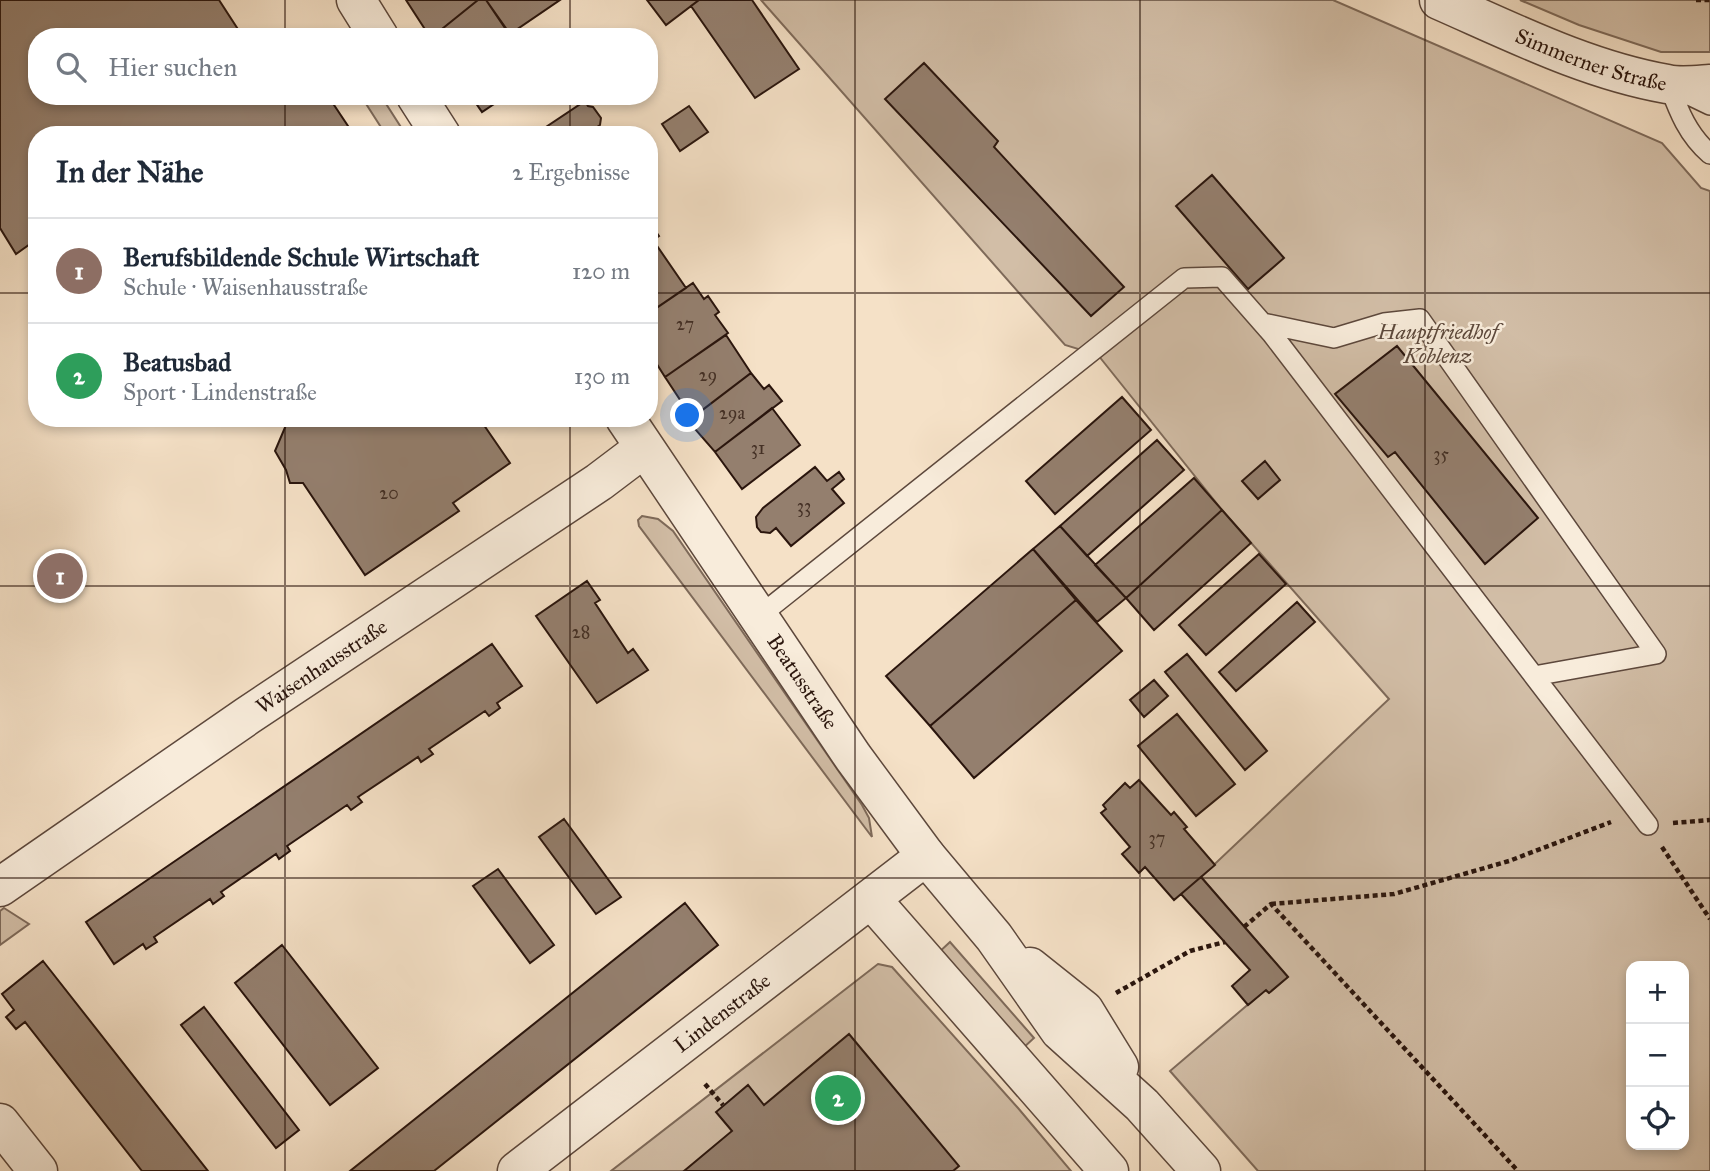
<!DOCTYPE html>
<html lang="de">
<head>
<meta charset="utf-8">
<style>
	:root { --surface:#fff; --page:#f2f2f3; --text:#1f2937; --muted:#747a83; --line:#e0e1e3; --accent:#2563eb }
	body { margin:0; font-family:"IM FELL Great Primer",serif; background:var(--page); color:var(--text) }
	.controls { position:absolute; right:21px; bottom:21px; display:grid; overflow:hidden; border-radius:14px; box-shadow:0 4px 10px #0003 }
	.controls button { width:63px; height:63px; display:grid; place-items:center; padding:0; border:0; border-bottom:2px solid var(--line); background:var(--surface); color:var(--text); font:35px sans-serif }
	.you { position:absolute; left:688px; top:416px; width:24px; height:24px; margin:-18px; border:5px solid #fff; border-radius:50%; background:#1a73e8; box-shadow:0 0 0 10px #1a73e833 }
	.badge { display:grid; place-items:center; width:46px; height:46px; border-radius:50%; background:var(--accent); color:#fff; font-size:23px; font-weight:700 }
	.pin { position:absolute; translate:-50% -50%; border:4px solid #fff; box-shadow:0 2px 7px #0006 }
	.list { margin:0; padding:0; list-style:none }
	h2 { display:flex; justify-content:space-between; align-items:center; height:91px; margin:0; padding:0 28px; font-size:30px }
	h2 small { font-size:23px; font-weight:400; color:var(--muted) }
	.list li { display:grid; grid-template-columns:46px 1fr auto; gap:21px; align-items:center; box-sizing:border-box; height:105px; padding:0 28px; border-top:2px solid var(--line) }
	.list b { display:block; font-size:26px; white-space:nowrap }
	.list p { margin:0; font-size:23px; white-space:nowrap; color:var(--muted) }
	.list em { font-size:23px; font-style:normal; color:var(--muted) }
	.icon { flex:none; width:38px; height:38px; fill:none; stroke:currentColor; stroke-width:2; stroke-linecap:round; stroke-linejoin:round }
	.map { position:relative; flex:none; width:1710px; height:1171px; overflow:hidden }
	.search { position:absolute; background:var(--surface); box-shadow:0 4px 10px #0003; left:28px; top:28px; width:630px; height:77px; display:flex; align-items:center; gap:18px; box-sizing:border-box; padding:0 24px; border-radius:28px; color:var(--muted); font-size:26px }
	.panel { position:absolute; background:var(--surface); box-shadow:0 4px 10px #0003; left:28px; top:126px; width:630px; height:301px; border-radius:28px }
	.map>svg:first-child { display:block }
	.green { fill:#d2bea7; stroke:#7e6a5a; stroke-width:2; fill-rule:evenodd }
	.building { fill:#947f6e; stroke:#2a150d; stroke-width:2 }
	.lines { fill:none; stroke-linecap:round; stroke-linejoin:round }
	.service-casing { stroke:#5d483c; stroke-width:22 }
	.minor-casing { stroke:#5d483c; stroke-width:41 }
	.tertiary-casing { stroke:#5d483c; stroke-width:41 }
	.path { stroke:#2a150d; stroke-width:4.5; stroke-dasharray:5 3.5; stroke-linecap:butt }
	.service { stroke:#f8ecdb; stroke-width:19 }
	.minor { stroke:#f8ecdb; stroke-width:38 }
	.tertiary { stroke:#f8ecdb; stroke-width:38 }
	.grid { fill:none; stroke:#2a150d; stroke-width:2; stroke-opacity:0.55 }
	.labels { text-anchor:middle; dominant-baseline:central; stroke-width:5; stroke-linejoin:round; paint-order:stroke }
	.number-label { font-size:18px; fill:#443025 }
	.street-label { font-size:21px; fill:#2a150d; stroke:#f8ecdb }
	.park-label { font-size:21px; font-style:italic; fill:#5c483b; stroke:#f8ecdb }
</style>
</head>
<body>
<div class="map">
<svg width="1710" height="1171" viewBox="0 0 1710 1171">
	<rect width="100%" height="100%" fill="#f5e1c7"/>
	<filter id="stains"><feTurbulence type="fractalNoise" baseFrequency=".00286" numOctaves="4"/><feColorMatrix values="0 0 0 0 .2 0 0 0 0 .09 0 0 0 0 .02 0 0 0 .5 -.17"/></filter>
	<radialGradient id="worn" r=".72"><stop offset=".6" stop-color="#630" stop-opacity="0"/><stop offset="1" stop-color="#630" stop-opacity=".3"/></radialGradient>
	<path class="green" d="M761,0H1333L1662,143L1701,188L1710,191V1171H1258L1170,1071L1265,990L1269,993L1288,977L1201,877L1389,699L1222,510L1098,355L1065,345ZM1631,966H1684V1145H1631Z
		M1520,0H1710V52H1661L1579,25Z
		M361,96H381L406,135H386Z
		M642,516L658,519L673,531L862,805L869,818L872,837L639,526L638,520Z
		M4,908L29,924L0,945V911Z
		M950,942L1034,1038L1022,1049L937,954Z
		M878,964L892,967L1018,1108L1071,1171H611Z"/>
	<path class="building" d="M0,0H219L243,37H37V96H328L354,135H37V239L16,254L0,228Z
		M406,0H478L432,37H430Z
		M478,0H486L511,37H432Z
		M486,0H560L510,34Z
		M647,0H699L666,25Z
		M699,0H752L799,69L755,98L691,6Z
		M924,63L998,141L994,147L1124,287L1091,316L885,99Z
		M471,96H506L482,112Z
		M585,101L588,106L593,107L601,118L600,125L588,133L589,135H534Z
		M689,106L708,132L680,151L662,124Z
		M1212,175L1284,258L1248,289L1176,206Z
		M649,222L659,236L649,243Z
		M653,240L686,288L649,313V243Z
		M693,283L704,299L708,296L719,312L715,315L728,333L665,377L653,358L649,360V313Z
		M726,335L751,373L692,418L665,377Z
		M1397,346L1538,518L1485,564L1395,452L1388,457L1335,394Z
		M751,373L764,389L769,385L782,401L715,452L688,421Z
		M1122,397L1151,430L1055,514L1026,481Z
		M772,408L800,445L742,489L715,452Z
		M289,418L303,423L305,418H479L510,463L453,503L459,511L365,575L303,483H290L286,470L275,451Z
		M1157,440L1184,470L1087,556L1060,526Z
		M1265,461L1280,480L1258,499L1242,481Z
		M815,467L827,481L839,472L844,479L832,489L844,503L791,546L776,528L770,533L761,532L757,527L756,517L763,508Z
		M1194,478L1222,510L1126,598L1095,565Z
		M1222,510L1251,543L1154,630L1126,598Z
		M1060,526L1126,598L1097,622L1033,549Z
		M1033,549L1076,600L930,726L886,676Z
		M1259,554L1286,584L1206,655L1179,625Z
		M587,581L600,600L595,603L628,653L633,649L648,670L597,703L536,616Z
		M1076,600L1122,651L974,778L930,726Z
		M1297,602L1315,622L1236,691L1219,672Z
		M492,644L522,686L497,703L500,708L489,716L485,711L429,749L433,754L421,762L418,757L358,797L362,802L351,810L347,805L287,846L290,851L279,859L276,854L221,892L224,896L213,904L210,899L154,937L157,942L146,949L143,944L114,964L86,922Z
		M1187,654L1267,751L1245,770L1165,672Z
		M1154,680L1168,696L1144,717L1130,700Z
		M1177,714L1235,784L1196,816L1138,746Z
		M1139,780L1171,815L1174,812L1187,827L1184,829L1215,865L1174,900L1145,867L1139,873L1122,854L1130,847L1101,813L1106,809L1103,805L1125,783L1130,788Z
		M564,819L621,897L596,914L539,837Z
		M498,869L554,945L530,963L473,886Z
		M1201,877L1288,977L1269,993L1266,990L1248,1005L1232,986L1250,970L1181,894Z
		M685,903L718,945L434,1171H350Z
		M282,945L378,1068L330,1105L235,983Z
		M43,961L208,1171H142L25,1022L16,1029L6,1017L14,1010L2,994Z
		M204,1007L299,1130L276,1148L181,1025Z
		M849,1034L959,1166L953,1171H684L732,1131L716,1112L748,1085L764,1105Z"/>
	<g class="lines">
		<defs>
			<path id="service" d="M1669,85C1679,112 1688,135 1710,154
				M1683,92L1710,105
				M1263,323L1334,338L1384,323L1420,319L1656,654L1534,676
				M758,617L1184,278L1222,277L1272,334L1648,825"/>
			<g id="minor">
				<path id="s1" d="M0,887L247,716L599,482L644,448"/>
				<path d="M871,899L1109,1171"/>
				<path d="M0,1123L38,1171"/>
				<path id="s2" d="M517,1171L926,856"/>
			</g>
			<g id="tertiary">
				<path d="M356,0L379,37"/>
				<path id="s3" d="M1439,0C1512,32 1587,70 1667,84C1680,87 1696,85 1710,84"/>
				<path d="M416,96L441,135"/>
				<path id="s4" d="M625,418L853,757L926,856L994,937L1060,1031L1142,1105L1201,1171"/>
				<path d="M1030,967L1084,1010L1119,1067"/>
			</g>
		</defs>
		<use href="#service" class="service-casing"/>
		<use href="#minor" class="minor-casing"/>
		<use href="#tertiary" class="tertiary-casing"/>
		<path class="path" d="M1696,0H1710
			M1673,823L1710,820
			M1662,847L1710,919
			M1271,904L1394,894L1509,861L1611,822
			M1244,927L1271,904L1518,1171
			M1116,993L1190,951L1225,942
			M705,1084L723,1105"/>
		<use href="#service" class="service"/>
		<use href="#minor" class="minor"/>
		<use href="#tertiary" class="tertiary"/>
	</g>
	<path class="grid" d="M285,0V37M570,0V37M855,0V1171M1140,0V1171M1425,0V1171M285,96V135M570,96V135M0,293H37M649,293H1710M285,418V1171M570,418V1171M0,586H1710M0,878H1710"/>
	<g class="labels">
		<g class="number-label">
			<text x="685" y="324">27</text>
			<text x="708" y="375">29</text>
			<text x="732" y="413">29a</text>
			<text x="758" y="448">31</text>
			<text x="1441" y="454">35</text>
			<text x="389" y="493">20</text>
			<text x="804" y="506">33</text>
			<text x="581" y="632">28</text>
			<text x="1157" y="838">37</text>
		</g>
		<g class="street-label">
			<text stroke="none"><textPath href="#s3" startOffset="164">Simmerner Straße</textPath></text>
			<text stroke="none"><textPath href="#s1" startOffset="390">Waisenhausstraße</textPath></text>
			<text stroke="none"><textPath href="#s4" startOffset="318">Beatusstraße</textPath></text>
			<text stroke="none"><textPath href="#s2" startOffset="259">Lindenstraße</textPath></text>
		</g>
		<g class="park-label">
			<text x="1438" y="332">Hauptfriedhof<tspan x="1438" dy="24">Koblenz</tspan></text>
		</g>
	</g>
	<rect width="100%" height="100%" filter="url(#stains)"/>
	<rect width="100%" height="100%" fill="url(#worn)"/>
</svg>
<div class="controls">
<button>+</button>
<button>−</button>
<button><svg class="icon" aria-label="locate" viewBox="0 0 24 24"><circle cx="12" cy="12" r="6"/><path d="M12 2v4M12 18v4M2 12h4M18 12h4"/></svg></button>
</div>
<div class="you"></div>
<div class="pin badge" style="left:60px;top:576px;background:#8d6e63">1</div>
<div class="pin badge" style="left:838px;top:1098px;background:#2e9e5b">2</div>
<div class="search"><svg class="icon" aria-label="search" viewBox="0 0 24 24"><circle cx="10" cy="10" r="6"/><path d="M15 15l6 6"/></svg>Hier suchen</div>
<section class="panel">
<h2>In der Nähe<small>2 Ergebnisse</small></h2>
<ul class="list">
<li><span class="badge" style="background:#8d6e63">1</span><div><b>Berufsbildende Schule Wirtschaft</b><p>Schule · Waisenhausstraße</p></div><em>120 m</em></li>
<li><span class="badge" style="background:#2e9e5b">2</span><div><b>Beatusbad</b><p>Sport · Lindenstraße</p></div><em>130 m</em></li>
</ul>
</section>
</div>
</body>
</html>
